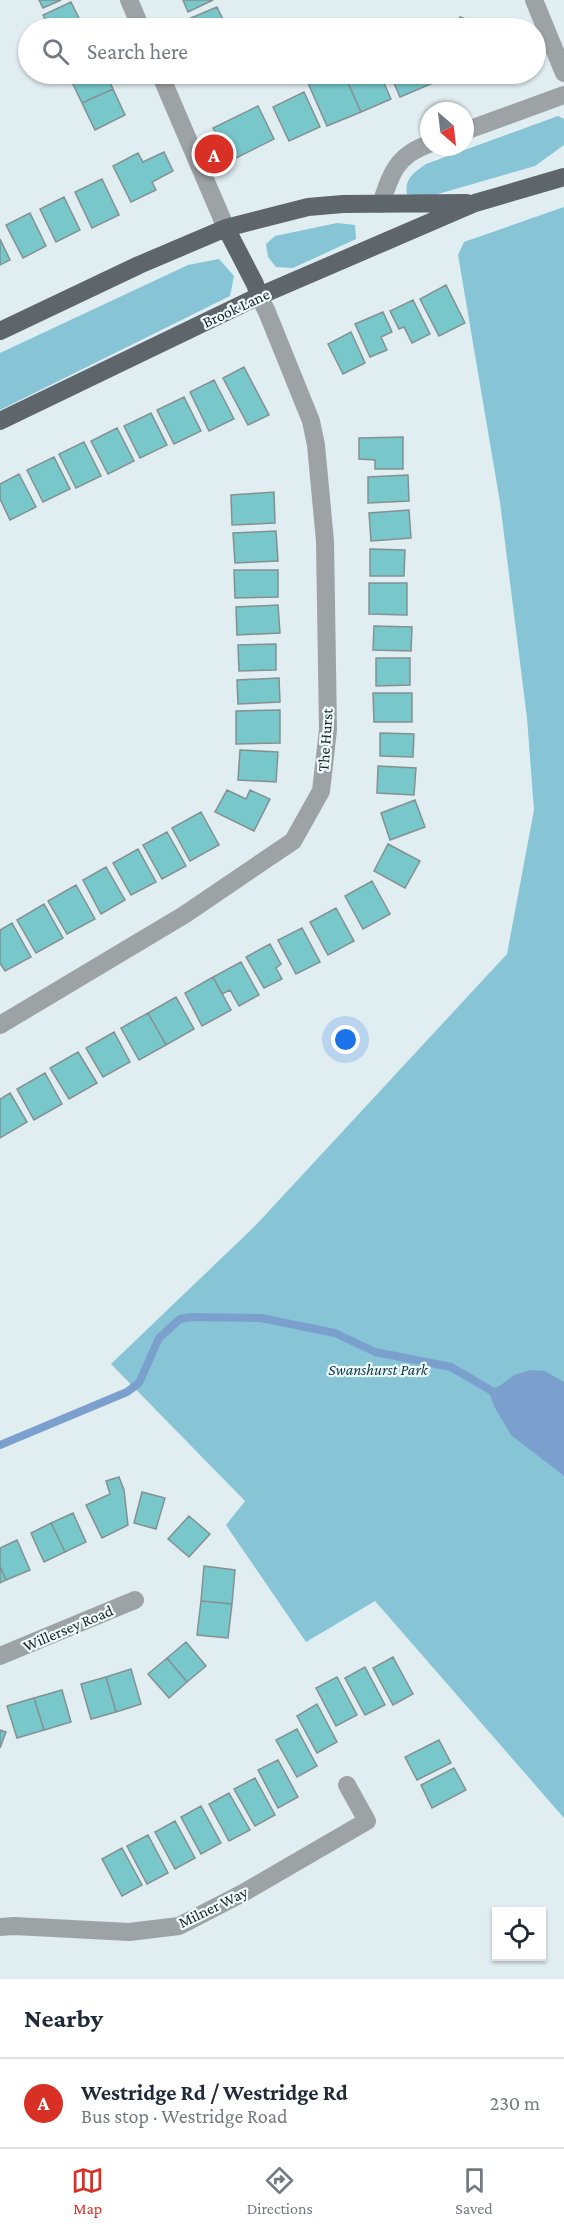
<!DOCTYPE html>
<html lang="en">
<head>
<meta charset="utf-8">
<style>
	:root { --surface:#fff; --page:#f2f2f3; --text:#1f2937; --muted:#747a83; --line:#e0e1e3; --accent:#d93025 }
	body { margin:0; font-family:"Crimson Pro",serif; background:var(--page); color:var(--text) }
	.controls { position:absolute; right:18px; bottom:18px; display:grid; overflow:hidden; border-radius:0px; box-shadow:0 2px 4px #0004 }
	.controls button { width:54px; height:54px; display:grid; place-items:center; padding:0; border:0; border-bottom:2px solid var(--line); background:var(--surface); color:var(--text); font:30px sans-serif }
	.compass { position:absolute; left:420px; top:102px; width:54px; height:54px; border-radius:50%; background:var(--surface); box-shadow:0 2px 4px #0004; rotate:152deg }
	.you { position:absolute; left:346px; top:1040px; width:21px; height:21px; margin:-15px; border:4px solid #fff; border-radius:50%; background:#1a73e8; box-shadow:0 0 0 9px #1a73e833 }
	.badge { display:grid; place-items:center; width:39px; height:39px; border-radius:50%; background:var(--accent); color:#fff; font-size:20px; font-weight:700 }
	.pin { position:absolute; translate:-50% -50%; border:3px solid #fff; box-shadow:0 2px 6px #0006 }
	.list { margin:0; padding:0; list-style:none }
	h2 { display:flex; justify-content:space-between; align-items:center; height:78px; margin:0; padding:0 24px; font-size:26px }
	h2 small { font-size:20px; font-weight:400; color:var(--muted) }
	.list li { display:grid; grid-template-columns:39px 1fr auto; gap:18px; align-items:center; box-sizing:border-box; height:90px; padding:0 24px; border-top:2px solid var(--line) }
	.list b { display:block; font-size:22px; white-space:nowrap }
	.list p { margin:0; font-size:20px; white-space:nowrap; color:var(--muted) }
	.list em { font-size:20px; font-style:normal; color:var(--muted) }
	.icon { flex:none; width:33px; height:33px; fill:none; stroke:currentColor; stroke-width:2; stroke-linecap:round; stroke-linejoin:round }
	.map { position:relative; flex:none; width:564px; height:1979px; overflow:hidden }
	.search { position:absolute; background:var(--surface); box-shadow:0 2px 4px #0004; left:18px; right:18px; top:18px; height:66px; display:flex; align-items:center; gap:15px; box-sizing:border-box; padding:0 21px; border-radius:33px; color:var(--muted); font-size:22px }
	.sheet { height:168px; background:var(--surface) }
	nav { display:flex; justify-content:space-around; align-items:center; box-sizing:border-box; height:84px; border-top:2px solid var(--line); background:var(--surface); font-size:16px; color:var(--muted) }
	nav a { display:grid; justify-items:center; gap:3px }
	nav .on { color:var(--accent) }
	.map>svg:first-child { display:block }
	.green { fill:#86c4d6 }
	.water { fill:#7ca0ce }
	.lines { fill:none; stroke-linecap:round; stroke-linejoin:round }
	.stream { stroke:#7ca0ce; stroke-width:8 }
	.building { fill:#77c7cb; stroke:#849191; stroke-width:1.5 }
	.minor { stroke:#9da2a5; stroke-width:18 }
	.major { stroke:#5e666b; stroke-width:18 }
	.labels { text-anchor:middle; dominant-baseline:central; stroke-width:4.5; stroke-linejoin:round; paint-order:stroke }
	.street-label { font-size:16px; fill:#1e2324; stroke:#edfafe }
	.park-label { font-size:16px; font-style:italic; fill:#153841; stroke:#edfafe }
</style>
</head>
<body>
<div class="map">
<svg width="564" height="1979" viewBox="0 0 564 1979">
	<rect width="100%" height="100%" fill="#e0edf1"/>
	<path class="green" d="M558,116L564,119V145L535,166L424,198L407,194C404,178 415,172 426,164Z
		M564,207V1818L375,1601L306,1642L226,1525L245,1501L111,1364L255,1226L507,954L534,810L527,718L500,502L458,255L464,242Z
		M337,223L355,225L356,239L293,268L276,267L268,257L266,244L275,236Z
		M219,259L234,276L230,296L0,410V353L188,265Z"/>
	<path class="water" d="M530,1370L545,1371L564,1382V1476L511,1435L495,1408L490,1395L494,1388L501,1385L514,1375Z"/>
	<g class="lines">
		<path class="stream" d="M0,1445L127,1392L139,1383L159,1338L180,1319L192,1317L261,1318L335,1333L375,1352L451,1367L492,1391"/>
	</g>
	<path class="building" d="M39,0H61L43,8Z
		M183,0H213L188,12Z
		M71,2L84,28H49L43,15Z
		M217,7L227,28H195L191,18Z
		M460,17L488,28H455Z
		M75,74H106L113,89L82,103L69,76Z
		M304,74H344L361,112L327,126Z
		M344,74H380L391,99L361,112Z
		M390,74H434L438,81L400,97Z
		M113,89L125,115L95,130L82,103Z
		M304,92L320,127L289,141L273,107Z
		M258,106L274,139L230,161L213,128Z
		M164,152L173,171L152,182L156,190L131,202L113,166L138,153L143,162Z
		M102,179L119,215L92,228L75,192Z
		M64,197L80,230L56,242L40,209Z
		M30,213L46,246L23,258L6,225Z
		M0,239L10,260L0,265Z
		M446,285L465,323L439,336L420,299Z
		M413,300L430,334L412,343L404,327L399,329L390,311Z
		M383,312L392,332L381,337L387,350L370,357L355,324Z
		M351,332L365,363L343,374L328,344Z
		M244,367L269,415L248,425L223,378Z
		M214,380L234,419L209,431L190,392Z
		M184,397L201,431L174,444L157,410Z
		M151,413L167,445L140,458L124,426Z
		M117,428L134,461L108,474L91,441Z
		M403,437V469H375V460L359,459V438Z
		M84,442L101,476L76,488L59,454Z
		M54,457L70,489L43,502L27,470Z
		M19,474L36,507L10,520L0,499V484Z
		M408,475L409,501L368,503V477Z
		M274,492L275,523L232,525L231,495Z
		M409,510L411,538L371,541L369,513Z
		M276,531L278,561L235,563L233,533Z
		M370,549L405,550L404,576H370Z
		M234,570H278V597L235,598Z
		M369,583H407V615L369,614Z
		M278,605L280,633L237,635L236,607Z
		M374,626L412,627L411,651L373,650Z
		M276,644V670L239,671L238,645Z
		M376,658H410V685L376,686Z
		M279,678L280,702L238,704L237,680Z
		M373,693H412V722H374Z
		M280,710V743L236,744V711Z
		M380,733L414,734L413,757L380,756Z
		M240,750L278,752L276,782L238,780Z
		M378,766L416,768L414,795L377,793Z
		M227,790L246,799L250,790L270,799L254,831L215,812Z
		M415,800L425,827L390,840L381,813Z
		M201,812L219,845L190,861L172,828Z
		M167,832L186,866L162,879L143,845Z
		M388,844L420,861L405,888L374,871Z
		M138,849L156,882L131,895L113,863Z
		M106,867L125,900L101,914L83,880Z
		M372,881L390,914L363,929L345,896Z
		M76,885L95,919L67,934L48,901Z
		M44,904L63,938L36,953L17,920Z
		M336,908L354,941L328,955L310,922Z
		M12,923L31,957L5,971L0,963V930Z
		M302,928L320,962L296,974L278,940Z
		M270,944L281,964L276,968L282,979L264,988L246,957Z
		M241,962L259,995L239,1006L230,990L222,994L213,977Z
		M213,977L231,1010L202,1026L185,993Z
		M176,997L194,1029L166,1045L148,1013Z
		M148,1013L166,1045L139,1060L121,1028Z
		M114,1032L130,1062L103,1077L86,1048Z
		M78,1052L97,1083L69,1099L50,1068Z
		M45,1073L62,1104L34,1120L17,1089Z
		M10,1093L27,1122L0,1138V1099Z
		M119,1477L124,1490L128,1525L102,1538L86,1505L110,1494L106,1481Z
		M142,1492L165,1498L156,1529L134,1523Z
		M73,1513L86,1542L65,1552L51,1523Z
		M189,1516L210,1534L189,1557L168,1539Z
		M51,1523L65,1552L44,1562L31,1533Z
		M17,1540L30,1570L6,1580L0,1566V1548Z
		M0,1566L6,1580L0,1583Z
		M204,1566L235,1570L232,1604L201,1601Z
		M201,1601L232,1604L228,1638L197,1635Z
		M186,1642L206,1666L187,1682L167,1658Z
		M393,1657L413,1694L393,1705L373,1668Z
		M167,1658L187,1682L169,1698L148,1674Z
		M365,1667L385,1705L365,1715L345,1678Z
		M131,1669L141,1704L116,1712L106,1677Z
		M106,1677L116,1712L91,1719L81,1684Z
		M337,1677L357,1715L336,1726L316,1688Z
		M62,1690L71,1722L44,1730L34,1698Z
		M34,1698L44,1730L17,1738L7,1706Z
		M317,1704L337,1742L317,1753L297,1716Z
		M297,1729L317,1766L297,1777L276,1740Z
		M0,1730L6,1732L0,1748Z
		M439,1740L451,1763L417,1780L405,1757Z
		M278,1760L298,1797L278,1808L258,1770Z
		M454,1768L466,1790L432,1808L421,1785Z
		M255,1778L275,1815L255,1826L234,1789Z
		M229,1793L250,1830L229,1841L209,1804Z
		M201,1806L221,1843L201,1854L181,1817Z
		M175,1821L195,1858L175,1869L155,1832Z
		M148,1835L168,1873L147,1884L127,1846Z
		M122,1848L142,1885L122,1896L102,1859Z"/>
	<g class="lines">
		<path class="minor" d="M129,0L141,28
			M534,0L564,73
			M160,74L226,228
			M465,131L564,95
			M381,204C391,173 397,155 429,144
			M0,1025L184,915L293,841L321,791L328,730L325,541L316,445L311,421L267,312L259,296
			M0,1656L135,1600
			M0,1927L14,1926L129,1932L179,1926L243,1893L367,1821L347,1785"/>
		<path class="major" d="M226,228L255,284L259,296
			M0,331L139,265L226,228L308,207L343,204L467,203
			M0,421L259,296L475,203L564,177"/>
	</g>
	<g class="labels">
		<g class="street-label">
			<text transform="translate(236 308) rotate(-25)">Brook Lane</text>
			<text transform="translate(325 740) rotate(-86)">The Hurst</text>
			<text transform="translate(68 1628) rotate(-23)">Willersey Road</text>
			<text transform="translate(213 1907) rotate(-26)">Milner Way</text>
		</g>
		<g class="park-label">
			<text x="378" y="1369">Swanshurst Park</text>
		</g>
	</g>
</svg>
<div class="controls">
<button><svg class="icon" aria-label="locate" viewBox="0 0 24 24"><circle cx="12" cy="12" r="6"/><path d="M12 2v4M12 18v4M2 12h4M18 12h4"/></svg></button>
</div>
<svg class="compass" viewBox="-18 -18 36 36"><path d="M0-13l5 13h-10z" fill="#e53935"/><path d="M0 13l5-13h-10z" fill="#747a83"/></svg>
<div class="you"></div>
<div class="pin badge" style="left:214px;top:154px">A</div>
<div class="search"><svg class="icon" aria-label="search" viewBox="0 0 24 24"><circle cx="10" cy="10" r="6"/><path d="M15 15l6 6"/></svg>Search here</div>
</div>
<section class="sheet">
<h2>Nearby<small></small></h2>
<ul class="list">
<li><span class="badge">A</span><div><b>Westridge Rd / Westridge Rd</b><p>Bus stop · Westridge Road</p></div><em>230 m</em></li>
</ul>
</section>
<nav>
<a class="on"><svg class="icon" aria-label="map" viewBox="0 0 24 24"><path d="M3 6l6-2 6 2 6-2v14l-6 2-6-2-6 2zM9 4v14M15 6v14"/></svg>Map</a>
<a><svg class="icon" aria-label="directions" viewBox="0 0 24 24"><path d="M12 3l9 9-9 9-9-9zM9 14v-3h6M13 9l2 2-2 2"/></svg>Directions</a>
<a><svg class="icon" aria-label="saved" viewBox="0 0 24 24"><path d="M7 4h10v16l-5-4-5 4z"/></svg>Saved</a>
</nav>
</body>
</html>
